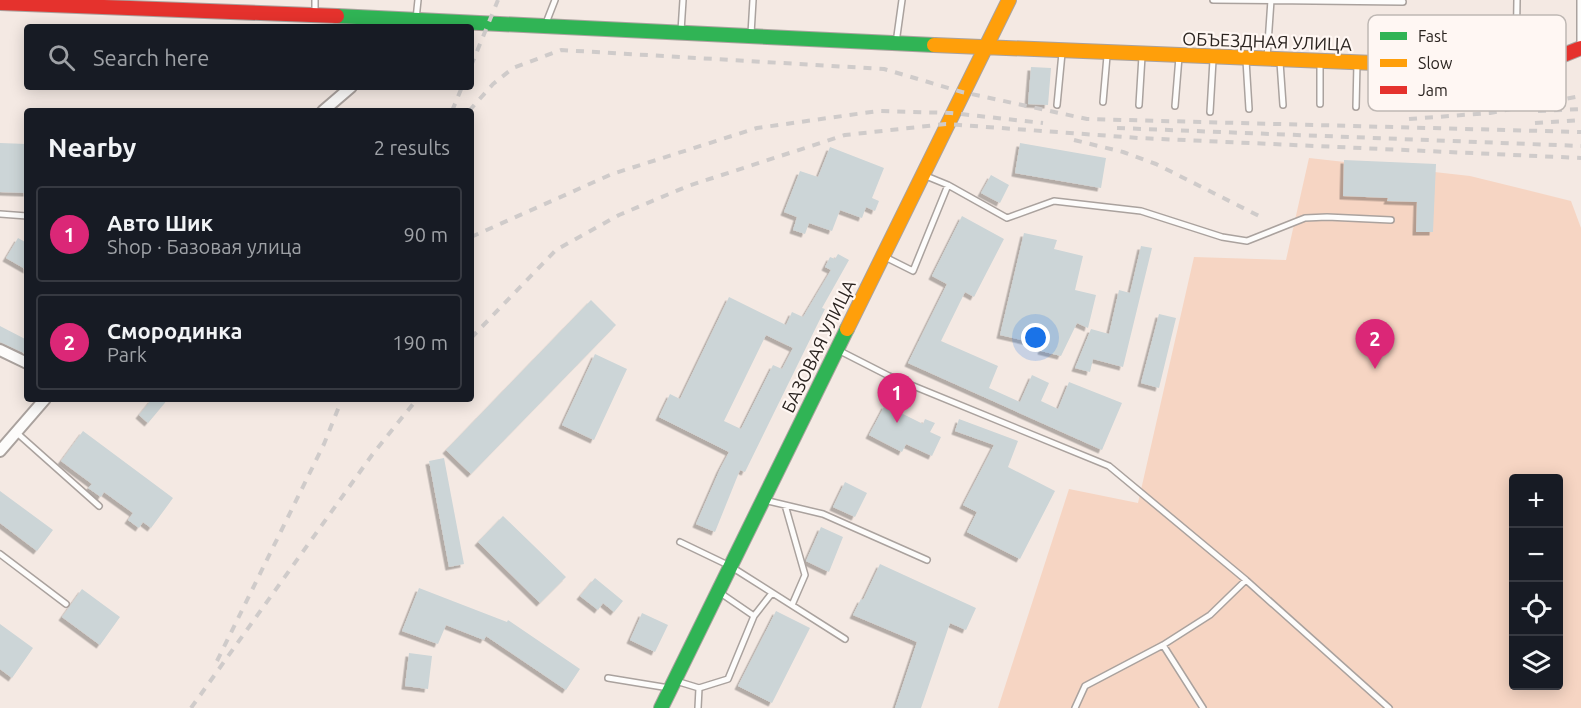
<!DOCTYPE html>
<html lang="en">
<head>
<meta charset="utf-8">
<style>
	:root { --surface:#171b24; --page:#242831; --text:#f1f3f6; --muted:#9ea1a6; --line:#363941; --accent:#db2777 }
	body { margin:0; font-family:Ubuntu,sans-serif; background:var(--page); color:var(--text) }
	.controls { position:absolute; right:18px; bottom:18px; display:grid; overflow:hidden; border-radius:6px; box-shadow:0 3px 15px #0003 }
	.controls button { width:54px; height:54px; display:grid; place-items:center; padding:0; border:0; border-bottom:2px solid var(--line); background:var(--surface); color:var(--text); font:30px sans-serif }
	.you { position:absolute; left:1036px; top:338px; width:21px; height:21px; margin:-15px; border:4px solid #fff; border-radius:50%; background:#1a73e8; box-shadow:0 0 0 9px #1a73e833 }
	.badge { display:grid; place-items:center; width:39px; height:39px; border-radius:50%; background:var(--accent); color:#fff; font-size:20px; font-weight:700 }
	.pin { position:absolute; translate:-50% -50px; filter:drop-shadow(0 2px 3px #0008) }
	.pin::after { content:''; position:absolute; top:32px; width:21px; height:18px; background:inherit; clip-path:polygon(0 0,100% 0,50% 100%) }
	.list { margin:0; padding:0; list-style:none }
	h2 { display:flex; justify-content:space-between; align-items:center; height:78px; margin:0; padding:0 24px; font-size:26px }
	h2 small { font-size:20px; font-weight:400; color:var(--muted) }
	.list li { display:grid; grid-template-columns:39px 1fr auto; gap:18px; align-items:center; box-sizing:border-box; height:96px; margin:0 12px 12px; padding:0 12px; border:2px solid var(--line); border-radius:6px }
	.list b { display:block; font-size:22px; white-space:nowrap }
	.list p { margin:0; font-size:20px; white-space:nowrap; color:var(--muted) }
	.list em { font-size:20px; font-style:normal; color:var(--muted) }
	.icon { flex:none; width:33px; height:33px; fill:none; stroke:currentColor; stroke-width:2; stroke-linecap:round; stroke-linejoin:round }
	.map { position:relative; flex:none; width:1581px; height:708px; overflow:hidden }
	.search { position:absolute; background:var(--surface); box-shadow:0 3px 15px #0003; left:24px; top:24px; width:450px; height:66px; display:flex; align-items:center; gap:15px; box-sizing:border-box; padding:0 21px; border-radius:6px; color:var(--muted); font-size:22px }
	.panel { position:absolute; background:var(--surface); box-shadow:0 3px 15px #0003; left:24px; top:108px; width:450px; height:294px; border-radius:6px }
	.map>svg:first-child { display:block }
	.green { fill:#f6d5c3; fill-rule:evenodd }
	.building { fill:#ccd5d7; fill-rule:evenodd; filter:url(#shadow) }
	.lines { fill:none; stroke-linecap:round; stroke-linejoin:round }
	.lane-casing { stroke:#aaa29e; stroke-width:8 }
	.street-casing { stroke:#aaa29e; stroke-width:14 }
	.fast-casing { stroke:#aaa29e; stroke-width:16 }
	.slow-casing { stroke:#aaa29e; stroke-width:16 }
	.jam-casing { stroke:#aaa29e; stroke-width:16 }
	.lane { stroke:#fdfcfb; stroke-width:5 }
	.street { stroke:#fdfcfb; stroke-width:10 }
	.fast { stroke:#30b455; stroke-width:14 }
	.slow { stroke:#ff9f0a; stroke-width:14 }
	.jam { stroke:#e5322d; stroke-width:14 }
	.rail { stroke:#cfcbca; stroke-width:4; stroke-dasharray:8 8; stroke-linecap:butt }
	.labels { text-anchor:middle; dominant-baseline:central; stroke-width:4.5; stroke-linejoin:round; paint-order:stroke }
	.street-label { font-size:18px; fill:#2b2420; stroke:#fff7f3 }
	.key { fill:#fff7f3; stroke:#bfb8b4; stroke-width:1.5 }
	.key-label { font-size:16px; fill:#2b2420 }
</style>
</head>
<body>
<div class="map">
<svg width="1581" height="708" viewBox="0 0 1581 708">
	<defs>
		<filter id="shadow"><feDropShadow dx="-3.5" dy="3.5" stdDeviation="0" flood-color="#0004"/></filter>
	</defs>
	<rect width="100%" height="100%" fill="#f4e9e3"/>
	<path class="green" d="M1309,158L1470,176L1571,201L1581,228V708H998L1069,489L1138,503L1194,257L1286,260ZM1514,478H1558V686H1514Z"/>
	<path class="building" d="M1031,67L1051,68L1048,105L1028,104Z
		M0,143L27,144V193L0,192Z
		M1020,143L1106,158L1101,188L1015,173Z
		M830,147L884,168L872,198L879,201L875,211L866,207L862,218L840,210L832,231L809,223L805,234L793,230L797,217L784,212L800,171L818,177Z
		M1344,160L1436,164L1433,232H1416L1417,202L1387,201L1388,198L1343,196Z
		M991,175L1009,185L1000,203L981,193Z
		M962,216L1004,239L974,297L965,292L941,341L998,366L989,388L1020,402L1032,375L1049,383L1041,401L1058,409L1069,382L1122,403L1102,450L908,363L947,284L932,276Z
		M1024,233L1057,240L1054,249L1083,256L1075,290L1096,295L1088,328L1077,323L1061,356L1041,351L1043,345L1000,335Z
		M18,238L27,243V270L6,258Z
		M1141,246L1152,248L1123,367L1093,359L1090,372L1075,368L1091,329L1109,334L1119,290L1130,293Z
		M838,254L849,260L822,308L825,309L745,472L740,470L715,532L696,524L720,469L729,452L659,417L670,394L680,399L729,297L786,325L792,312L803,317L831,270L825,267L830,257L835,259ZM766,335L793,348L782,369L773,365L741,429L724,421Z
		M591,300L616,325L471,474L446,450Z
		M1159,314L1176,318L1159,388L1141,383Z
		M0,326L27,340V348L24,353L0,342Z
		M595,354L627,369L594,440L562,425Z
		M152,399H168L148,423L139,415Z
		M885,405L923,424L925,419L935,423L930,432L941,437L932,456L906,444L902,452L869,435Z
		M959,419L1018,441L1008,467L1055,491L1020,559L967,532L977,512L963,505L994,445L955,431Z
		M83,431L173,498L151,528L143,522L139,528L128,520L133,513L104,492L101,497L88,488L92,484L61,461Z
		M444,458L464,564L449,567L429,461Z
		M845,482L867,493L855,517L833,507Z
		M0,491L53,530L37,551L0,523Z
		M503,516L566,577L540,603L478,542Z
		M821,527L843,537L829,572L806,561Z
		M880,564L976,608L966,630L950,623L921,708H895L917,642L853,615L861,599L863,600Z
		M595,578L623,601L614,612L603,603L598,610L580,596Z
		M419,588L507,622L508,620L580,669L566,690L486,636L484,640L446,625L438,644L402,631Z
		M82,589L120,617L100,645L62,617Z
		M776,611L810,628L772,703L738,686Z
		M642,613L668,625L655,652L630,640Z
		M0,624L33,648L12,678L0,669Z
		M409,653L432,656L428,689L405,686Z"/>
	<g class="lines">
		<defs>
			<path id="lane" d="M1213,0L1403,2
				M1580,0V46
				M315,13V0
				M416,19L418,0
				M546,23L555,0
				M681,31L683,0
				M751,34L753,0
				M896,43L902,0
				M1267,58L1271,0
				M1246,60L1249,109
				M1280,62L1283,105
				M1320,64V104
				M1516,64L1517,0
				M1423,67V102
				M1457,68L1459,100
				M1103,102L1107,56
				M1391,103L1392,65
				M1057,105L1062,53
				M1139,105L1142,56
				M1175,106L1179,57
				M1356,107L1357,63
				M1210,112L1213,60
				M926,176L948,185L1007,218L1054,201L1141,211L1222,237L1247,241L1305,218L1327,217L1391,220
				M0,214L27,216
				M885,257L913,271L948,185
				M838,350L889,376L1109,466L1246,580L1389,708
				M17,433L99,506
				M764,500L823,514L927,560
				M785,505L805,575L792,605
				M680,542L730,566L845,639
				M0,554L66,604
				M754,616L772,593
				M1163,645L1203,708
				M608,678L669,688
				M676,681L699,688L728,679L754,616L719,592
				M698,708L699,688
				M1075,708L1085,686L1163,645L1210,615L1246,580"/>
			<path id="street" d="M323,111L351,87
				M0,350L27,363
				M0,451L45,399"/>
			<path id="fast" d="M337,16L934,45
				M661,708L847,329"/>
			<path id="slow" d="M934,45L1449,66
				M847,329L1009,0"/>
			<path id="jam" d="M0,3L337,16
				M1449,66L1490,68L1546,62L1581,48"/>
		</defs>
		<use href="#lane" class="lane-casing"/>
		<use href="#street" class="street-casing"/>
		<use href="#fast" class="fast-casing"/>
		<use href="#slow" class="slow-casing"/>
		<use href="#jam" class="jam-casing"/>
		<use href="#lane" class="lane"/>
		<use href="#street" class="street"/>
		<use href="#fast" class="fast"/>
		<use href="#slow" class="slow"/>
		<use href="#jam" class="jam"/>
		<path class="rail" d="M471,66L498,0
			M452,111L462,87
			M469,111L493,84L513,68L561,50L884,69L962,92L1087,119L1581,132
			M1538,111L1581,109
			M1409,119L1490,113L1581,96
			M1535,123L1581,120
			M1117,128L1581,146
			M1074,140L1123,152L1156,164L1259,216
			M471,237L612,174L757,128L878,111L951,113L1043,123
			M471,338L556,250L619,215L688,186L845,135L946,124L1139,138L1581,158
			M217,661L324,444L342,399
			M191,708L372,455L417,399"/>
	</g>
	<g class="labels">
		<g class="street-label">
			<text transform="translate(1267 41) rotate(2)">ОБЪЕЗДНАЯ УЛИЦА</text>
			<text transform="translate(818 346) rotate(-64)">БАЗОВАЯ УЛИЦА</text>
		</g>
	</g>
	<rect x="1368" y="15" width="198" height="96" rx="9" class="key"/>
	<rect x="1380" y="32" width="27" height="8" fill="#30b455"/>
	<rect x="1380" y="59" width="27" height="8" fill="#ff9f0a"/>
	<rect x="1380" y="86" width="27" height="8" fill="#e5322d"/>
	<g class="key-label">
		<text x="1418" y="42">Fast</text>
		<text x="1418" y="69">Slow</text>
		<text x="1418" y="96">Jam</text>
	</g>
</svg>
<div class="controls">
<button>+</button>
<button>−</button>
<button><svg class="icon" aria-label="locate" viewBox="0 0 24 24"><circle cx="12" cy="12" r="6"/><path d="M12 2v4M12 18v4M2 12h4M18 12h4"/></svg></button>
<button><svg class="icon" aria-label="layers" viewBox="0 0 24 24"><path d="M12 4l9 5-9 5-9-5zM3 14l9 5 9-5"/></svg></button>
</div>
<div class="you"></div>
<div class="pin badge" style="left:897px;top:423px">1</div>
<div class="pin badge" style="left:1375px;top:369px">2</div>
<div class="search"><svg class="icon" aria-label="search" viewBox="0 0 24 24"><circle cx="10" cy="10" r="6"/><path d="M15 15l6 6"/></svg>Search here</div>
<section class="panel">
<h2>Nearby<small>2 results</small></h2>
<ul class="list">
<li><span class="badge">1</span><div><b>Авто Шик</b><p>Shop · Базовая улица</p></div><em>90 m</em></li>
<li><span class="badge">2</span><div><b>Смородинка</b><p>Park</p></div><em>190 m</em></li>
</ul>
</section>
</div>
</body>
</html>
